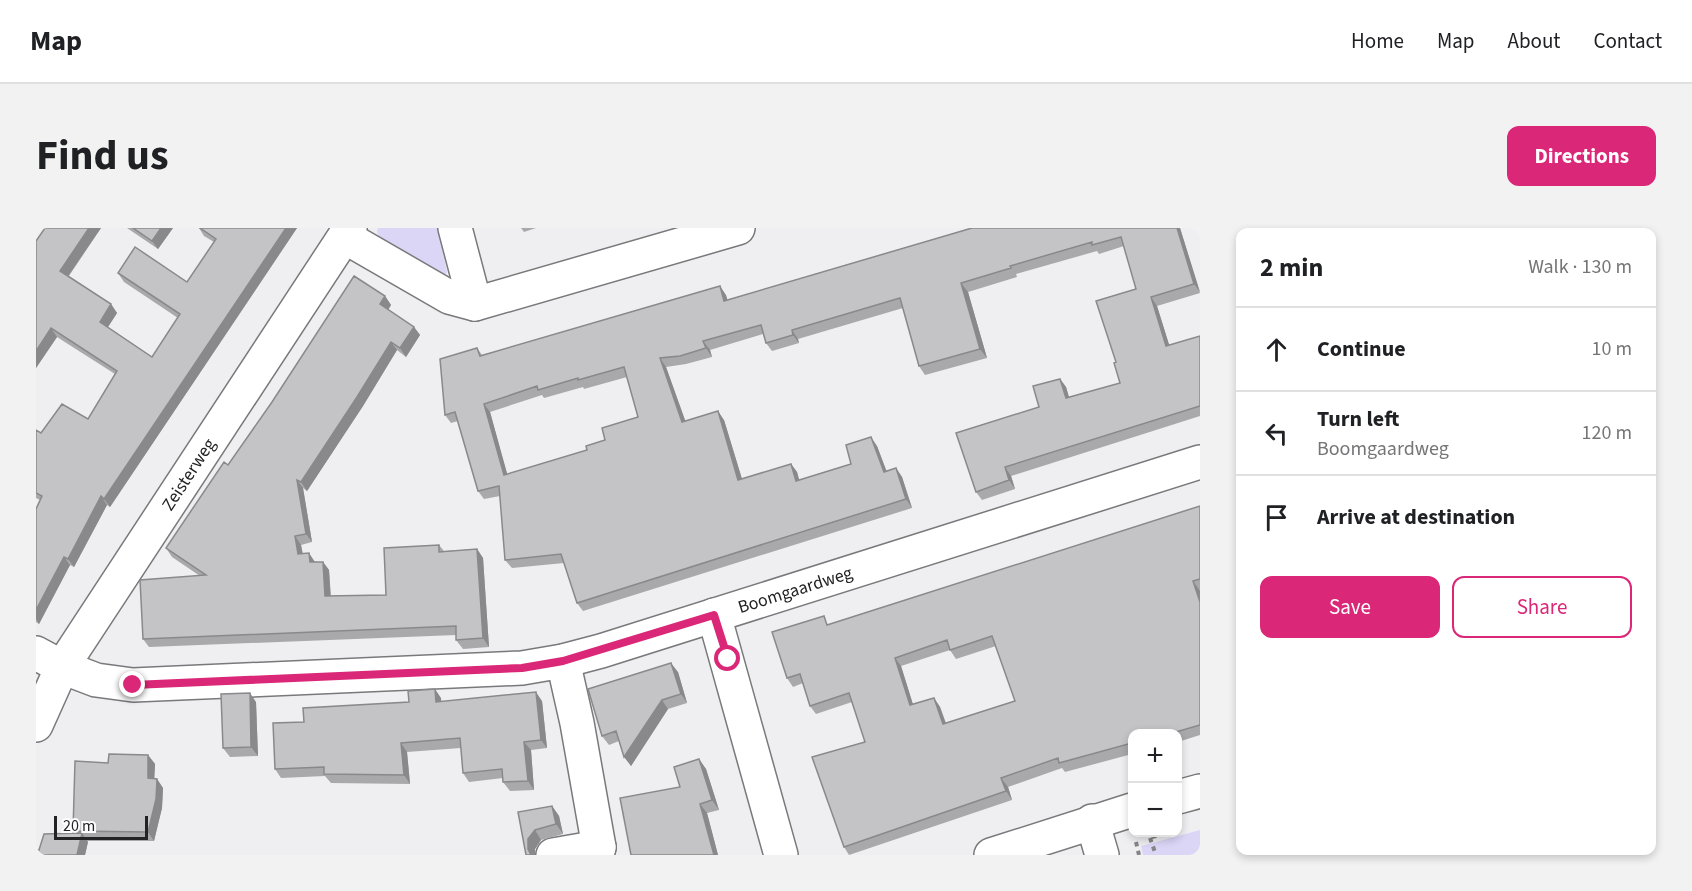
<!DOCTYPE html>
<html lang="en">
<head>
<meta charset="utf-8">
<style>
	:root { --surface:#fff; --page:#f2f2f2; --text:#202124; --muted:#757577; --line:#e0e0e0; --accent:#db2777 }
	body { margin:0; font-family:"Source Sans 3",sans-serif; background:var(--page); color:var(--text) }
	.controls { position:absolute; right:18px; bottom:18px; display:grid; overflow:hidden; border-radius:12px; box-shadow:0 3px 9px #0003 }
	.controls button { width:54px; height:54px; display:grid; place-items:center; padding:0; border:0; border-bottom:2px solid var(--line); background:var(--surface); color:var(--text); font:30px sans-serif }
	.scale { position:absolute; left:18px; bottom:15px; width:94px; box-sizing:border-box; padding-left:6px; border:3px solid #232224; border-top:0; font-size:16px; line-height:21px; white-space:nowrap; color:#232224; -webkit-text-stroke:4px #fdfcff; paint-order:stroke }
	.stop { position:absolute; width:18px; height:18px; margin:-14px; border:4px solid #db2777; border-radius:50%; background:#fff }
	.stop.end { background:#db2777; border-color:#fff; box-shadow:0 2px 6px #0008 }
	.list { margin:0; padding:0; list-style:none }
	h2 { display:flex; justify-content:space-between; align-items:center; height:78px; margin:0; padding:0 24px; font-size:26px }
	h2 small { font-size:20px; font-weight:400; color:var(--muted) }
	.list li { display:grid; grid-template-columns:39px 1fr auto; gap:18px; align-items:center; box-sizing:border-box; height:84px; padding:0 24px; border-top:2px solid var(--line) }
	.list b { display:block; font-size:22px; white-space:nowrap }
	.list p { margin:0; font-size:20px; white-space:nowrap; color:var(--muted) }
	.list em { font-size:20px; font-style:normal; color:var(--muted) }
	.actions { display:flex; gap:12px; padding:18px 24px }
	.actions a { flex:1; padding:14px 0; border:2px solid var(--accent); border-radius:12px; text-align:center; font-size:21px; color:var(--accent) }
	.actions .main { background:var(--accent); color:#fff }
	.icon { flex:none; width:33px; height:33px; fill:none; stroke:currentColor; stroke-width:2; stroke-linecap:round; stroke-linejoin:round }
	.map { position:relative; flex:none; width:1164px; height:627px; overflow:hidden; border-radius:12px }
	header { display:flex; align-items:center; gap:36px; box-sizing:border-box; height:84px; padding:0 30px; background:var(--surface); border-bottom:2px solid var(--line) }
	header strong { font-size:28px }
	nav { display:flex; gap:33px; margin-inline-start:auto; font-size:21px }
	.intro { display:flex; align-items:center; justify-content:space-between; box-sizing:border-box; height:144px; padding:0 36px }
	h1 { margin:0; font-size:42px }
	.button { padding:15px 27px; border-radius:12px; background:var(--accent); color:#fff; font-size:21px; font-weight:700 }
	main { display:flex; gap:36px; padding:0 36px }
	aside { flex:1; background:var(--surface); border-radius:12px; box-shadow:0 3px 9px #0003 }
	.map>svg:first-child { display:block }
	.green { fill:#dbd5f6 }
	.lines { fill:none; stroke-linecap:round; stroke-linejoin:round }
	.minor-casing { stroke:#79787b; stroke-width:36 }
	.path { stroke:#858587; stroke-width:4; stroke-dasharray:4.5 4.5; stroke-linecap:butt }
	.minor { stroke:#fff; stroke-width:33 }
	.wall { fill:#a9a9ab; fill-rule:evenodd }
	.shaded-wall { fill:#89898b }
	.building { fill:#c4c4c7; stroke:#89898b; stroke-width:1.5; fill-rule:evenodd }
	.route { stroke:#db2777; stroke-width:8 }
	.labels { text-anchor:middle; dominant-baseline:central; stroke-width:4.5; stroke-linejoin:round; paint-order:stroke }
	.street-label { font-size:18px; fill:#232224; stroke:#fdfcff }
</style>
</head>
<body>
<header>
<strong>Map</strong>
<nav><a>Home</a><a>Map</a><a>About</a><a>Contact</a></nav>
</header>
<div class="intro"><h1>Find us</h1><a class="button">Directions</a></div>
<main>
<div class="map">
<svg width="1164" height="627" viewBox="0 0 1164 627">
	<rect width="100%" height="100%" fill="#efeff2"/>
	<path class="green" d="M342,0H402L411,44L407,51L344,14L341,3Z
		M1164,602V627H1107L1105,618Z"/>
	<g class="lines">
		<defs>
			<g id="minor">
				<path d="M309,9L413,69L439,76L419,0"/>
				<path d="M439,76L702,0"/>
				<path d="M678,387L745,627"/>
				<path id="s1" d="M0,425L26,439L60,452L97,457L486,440L527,433L565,423L1164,234"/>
				<path d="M527,433L541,495L561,608L563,619L561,627"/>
				<path id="s2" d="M0,497L26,439L314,0"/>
				<path d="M1142,569L1164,563"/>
				<path d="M1056,593L1066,627"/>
				<path d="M517,627L563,619"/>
				<path d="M955,627L1096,582"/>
			</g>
		</defs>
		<use href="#minor" class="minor-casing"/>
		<path class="path" d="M1116,609L1133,604
			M1114,610L1120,627
			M1100,614L1103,627"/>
		<use href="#minor" class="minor"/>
	</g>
	<path class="wall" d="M65,0L33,48L75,76L81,85L72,99L116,129L142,90L88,54L82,45L151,54L178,14L168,8L163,0H261L74,279L71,277L38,339L34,337L3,396L0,394V281L4,272L0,270V202L5,205L52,191L79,146L21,109L0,140V13Z
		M91,0H137L122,21Z
		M485,0H500L488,4Z
		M936,0H1145H1144L1164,65L1121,78L1133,117L1164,108V188L975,248L979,261L946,272L940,264L1024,151L1030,159L1033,170L1084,155L1080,134L1100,61L1088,18L1063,26L1061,23L980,46L981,49L932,64L951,130L889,147L883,138L867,80L762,111L763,115L736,123L730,115L727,106L674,122L676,129L650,136L630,139L649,193L688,192L706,251L755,236L761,244L763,252L815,236L841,218L850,243L860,240L866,249L876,280L547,383L541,375L528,335L476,340L469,332L464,268L448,271L442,263L422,193L415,195L409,187L441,120L446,127L690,67L691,72ZM591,149L602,189L569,212L551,222L471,246L454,184L506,167L508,170L547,159L548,161Z
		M349,68L355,77L352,82L378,99L384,107L370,129L361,122L327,178L271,263L267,260L276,314L265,317L267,326L279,334H287L293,342L295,368L350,367L403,317L408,323L441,321L447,330L453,419L427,421L420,412V407L113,419L107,411L164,348L136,329L130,320L192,237Z
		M1164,278V507L1142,514V506H1096V526L1029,544L1026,540L972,559L976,572L813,627L808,619L829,514L816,474L780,486L774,478L767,455L757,459L751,450L794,396ZM960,418L979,473L910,495L904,479L898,470L877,477L865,438L914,422L920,431Z
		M642,444L651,475L632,481L595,538L583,513L573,517L566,508Z
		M405,470V474L506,473L511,520L495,522L498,562L474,563L467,554V550L433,554L427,545L425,520L371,524L374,556L295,555L289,548L245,550L239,541L268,494L373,474Z
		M220,474L222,528L194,529L187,520Z
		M112,527L119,536L118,550L121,551L127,560L126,580L118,613H51L52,614L49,627H0L3,622L39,606L37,603L72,535Z
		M663,531L670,541L683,582L671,585L682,627H595L644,559Z
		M516,578L523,588L527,606L505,612L499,621L482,584Z"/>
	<path class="shaded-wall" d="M53,0H65L30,51L24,43Z
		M125,0H137L122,21L116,13Z
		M250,0H261L74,279L68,271Z
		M1141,0H1144L1164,64L1158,56Z
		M925,55L932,64L951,130L944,121Z
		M684,58L690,67L694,81L688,73Z
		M349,68L355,77L350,85L344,76Z
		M1115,69L1121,78L1136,126L1130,118Z
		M75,76L81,85L70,102L64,94Z
		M378,99L384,107L370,129L364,120Z
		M15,100L21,109L0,140V123Z
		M756,102L762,111L763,115L757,107Z
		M667,113L674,122L676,129L670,120Z
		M355,114L361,122L327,178L271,263L265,254Z
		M624,130L630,139L653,203L646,194Z
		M1024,151L1030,159L1036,179L1030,170Z
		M448,176L454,184L474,256L468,247Z
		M682,183L688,192L709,261L702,252Z
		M835,209L841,218L854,252L848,244Z
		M755,236L761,244L766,262L760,253Z
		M969,239L975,248L979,261L973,252Z
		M860,240L866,249L876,280L870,271Z
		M261,252L267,260L276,314L270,306Z
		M65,268L71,277L38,339L32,331Z
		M259,308L265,317L268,335L262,326Z
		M441,321L447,330L453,419L447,410Z
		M273,325L279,334H274Z
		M28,329L34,337L3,396L0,391V382Z
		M287,334L293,342L295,377L289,368Z
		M1157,353L1164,363V374Z
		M859,430L865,438L880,486L874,477Z
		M635,435L642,444L651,475L645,466Z
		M399,461L405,470L406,483L400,474Z
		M500,464L506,473L511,520L505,512Z
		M214,465L220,474L222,528L215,519Z
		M898,470L904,479L913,505L907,496Z
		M626,472L632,481L595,538L588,529Z
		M488,514L495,522L498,562L492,553Z
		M365,515L371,524L374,556L368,547Z
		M112,527L119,536L118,559L112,550Z
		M663,531L670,541L683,582L676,572Z
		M965,550L972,559L976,572L970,563Z
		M121,551L127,560L126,580L118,613L112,604Z
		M664,576L671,585L682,627H678Z
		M516,578L523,588L527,606L520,596Z
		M499,602L505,612L499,621V627H495L492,621V611Z
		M46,605L52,614L49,627H41Z"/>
	<path class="building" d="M9,0H53L24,43L75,76L64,94L116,129L144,86L82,45L99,19L151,54L180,11L164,0H250L68,271L65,268L32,331L28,329L0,382V281L6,268L0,265V202L5,205L26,176L52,191L81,143L15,100L0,123V13Z
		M97,0H125L116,13Z
		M936,0H1141L1158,56L1115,69L1130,118L1164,108V178L969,239L973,252L940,264L920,205L1003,179L997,158L1024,151L1030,170L1084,155L1078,135L1080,134L1060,73L1100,61L1085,9L1056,17V14L974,38L975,40L925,55L944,121L883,138L864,70L756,102L757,107L730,115L725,97L667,113L670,120L644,128L624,130L646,194L682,183L702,252L755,236L760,253L815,236L810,217L835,209L848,244L860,240L870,271L541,375L525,326L469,332L463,258L442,263L419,184L409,187L404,131L441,120L444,128L684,58L688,73ZM588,139L602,189L566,200L569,212L550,218L551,222L468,247L448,176L501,158L502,162L542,150V152Z
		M318,48L349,68L344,76L378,99L364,120L355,114L321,169L265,254L261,252L270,306L259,308L262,326L273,325L274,334H287L289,368L350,367L348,320L403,317V324L441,321L447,410L420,412V398L107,411L104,352L170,347L130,320L188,234L192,237L236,174Z
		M1164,278V351L1157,353L1164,374V497L1133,506H1096V515L1023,535L1022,530L965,550L970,563L808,619L776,529L829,514L813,465L774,478L764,446L751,450L736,404L788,388L791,397ZM956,408L979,473L907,496L898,470L874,477L859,430L911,412L914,422Z
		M635,435L645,466L626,472L588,529L580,503L566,508L552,461Z
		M399,461L400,474L500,464L505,512L488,514L492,553L467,554L466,541L427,545L424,510L365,515L368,547L288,546V539L239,541L237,495L268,494L267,480L373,474L372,463Z
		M214,465L215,519L187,520L185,466Z
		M73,526L112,527V550L121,551L120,571L112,604L37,603L39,533L72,535Z
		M663,531L676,572L664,576L678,627H595L584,570L644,559L638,539Z
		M516,578L520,596L499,602L492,611V621L495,627H490L482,584Z
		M46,605L41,627H0V622H3L8,606Z"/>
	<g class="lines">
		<path class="route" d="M97,457L486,440L527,433L678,387L692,431"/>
	</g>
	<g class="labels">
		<g class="street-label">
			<text stroke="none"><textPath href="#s2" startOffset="294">Zeisterweg</textPath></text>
			<text stroke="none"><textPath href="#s1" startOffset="777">Boomgaardweg</textPath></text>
		</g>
	</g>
</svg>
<div class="controls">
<button>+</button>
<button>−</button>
</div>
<div class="scale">20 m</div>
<div class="stop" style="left:692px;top:431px"></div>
<div class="stop end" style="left:97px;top:457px"></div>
</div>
<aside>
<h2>2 min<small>Walk · 130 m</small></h2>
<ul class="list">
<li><svg class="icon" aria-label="ahead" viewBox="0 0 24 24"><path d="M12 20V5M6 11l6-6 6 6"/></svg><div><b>Continue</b></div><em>10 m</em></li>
<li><svg class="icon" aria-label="left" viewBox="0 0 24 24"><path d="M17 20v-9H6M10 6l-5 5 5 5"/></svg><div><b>Turn left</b><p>Boomgaardweg</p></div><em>120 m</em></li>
<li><svg class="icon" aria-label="arrive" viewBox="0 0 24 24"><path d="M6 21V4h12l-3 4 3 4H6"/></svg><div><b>Arrive at destination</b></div></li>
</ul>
<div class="actions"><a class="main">Save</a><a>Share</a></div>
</aside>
</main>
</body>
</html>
